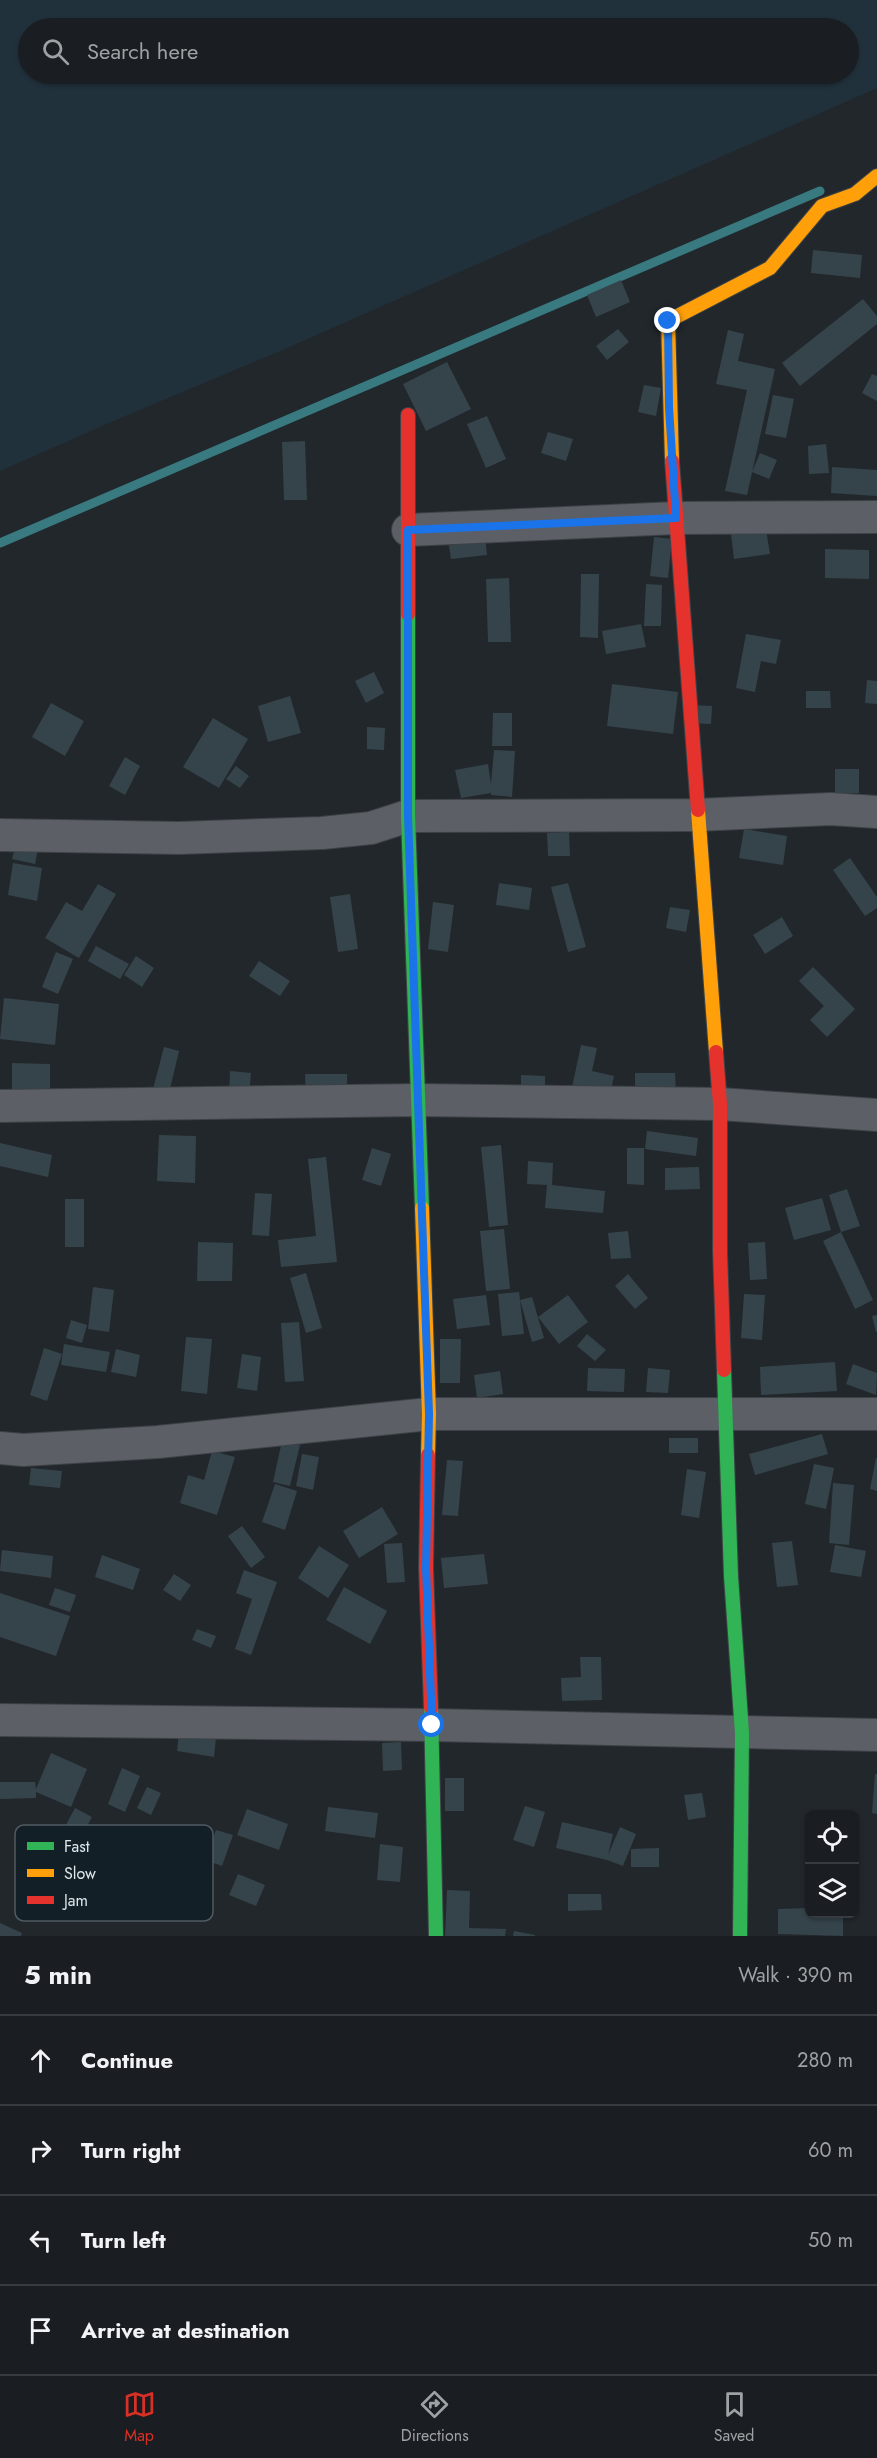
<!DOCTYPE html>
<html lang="en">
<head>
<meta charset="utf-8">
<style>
	:root { --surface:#1a1d21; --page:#23262a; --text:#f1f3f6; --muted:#9fa2a5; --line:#383b3f; --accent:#d93025 }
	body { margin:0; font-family:Jost,sans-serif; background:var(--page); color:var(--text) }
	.controls { position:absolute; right:18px; bottom:18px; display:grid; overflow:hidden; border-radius:9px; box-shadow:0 2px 4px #0004 }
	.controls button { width:54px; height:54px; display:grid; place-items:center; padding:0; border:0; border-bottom:2px solid var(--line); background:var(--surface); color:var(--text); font:30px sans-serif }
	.stop { position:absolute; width:18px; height:18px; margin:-14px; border:4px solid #1a73e8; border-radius:50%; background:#fff }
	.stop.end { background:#1a73e8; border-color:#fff; box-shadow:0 2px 6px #0008 }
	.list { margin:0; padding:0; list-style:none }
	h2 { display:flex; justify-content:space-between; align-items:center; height:78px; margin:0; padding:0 24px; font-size:26px }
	h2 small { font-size:20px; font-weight:400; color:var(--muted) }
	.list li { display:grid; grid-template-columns:39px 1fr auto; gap:18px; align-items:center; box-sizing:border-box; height:90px; padding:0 24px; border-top:2px solid var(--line) }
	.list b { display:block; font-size:22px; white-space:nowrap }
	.list em { font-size:20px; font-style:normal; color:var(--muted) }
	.icon { flex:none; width:33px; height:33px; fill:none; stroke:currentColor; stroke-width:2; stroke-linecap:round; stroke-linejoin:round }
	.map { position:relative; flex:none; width:877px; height:1936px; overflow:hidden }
	.search { position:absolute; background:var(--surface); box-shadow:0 2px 4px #0004; left:18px; right:18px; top:18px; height:66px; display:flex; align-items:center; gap:15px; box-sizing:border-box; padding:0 21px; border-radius:33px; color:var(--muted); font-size:22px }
	.sheet { height:438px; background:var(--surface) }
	nav { display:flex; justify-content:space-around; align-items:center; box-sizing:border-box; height:84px; border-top:2px solid var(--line); background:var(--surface); font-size:16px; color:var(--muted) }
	nav a { display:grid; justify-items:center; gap:3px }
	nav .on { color:var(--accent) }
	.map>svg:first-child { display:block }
	.built { fill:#21313c; fill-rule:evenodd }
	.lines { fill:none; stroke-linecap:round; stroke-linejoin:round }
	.stream { stroke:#387a80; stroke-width:9 }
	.building { fill:#35444a }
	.street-casing { stroke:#3d4246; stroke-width:34 }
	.fast-casing { stroke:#3d4246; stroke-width:16 }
	.slow-casing { stroke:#3d4246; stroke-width:16 }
	.jam-casing { stroke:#3d4246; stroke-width:16 }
	.street { stroke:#5c6066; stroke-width:32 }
	.fast { stroke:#30b455; stroke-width:14 }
	.slow { stroke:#ff9f0a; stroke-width:14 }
	.jam { stroke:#e5322d; stroke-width:14 }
	.route { stroke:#1a73e8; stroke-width:8 }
	.key { fill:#131f27; stroke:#505b62; stroke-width:1.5 }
	.key-label { font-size:16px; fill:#dfe6ec }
</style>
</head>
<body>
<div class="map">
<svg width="877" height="1936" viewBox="0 0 877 1936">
	<rect width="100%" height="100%" fill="#22272c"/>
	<path class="built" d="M0,0H877V88L280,351L111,422L0,471ZM28,28H848V74H28Z"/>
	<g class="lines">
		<path class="stream" d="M0,543L820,191"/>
	</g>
	<path class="building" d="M813,250L862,255L860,278L811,273Z
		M621,280L630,302L596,317L587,295Z
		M863,299L877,316V324L800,386L782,363Z
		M618,329L629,342L607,360L596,346Z
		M728,330L744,334L738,361L775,369L747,495L725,491L747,390L716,384Z
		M447,362L471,409L426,431L403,384Z
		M872,374L877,376V401L862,393Z
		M644,385L661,388L656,416L638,412Z
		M773,395L794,399L786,438L765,434Z
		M487,416L506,459L486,468L467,424Z
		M548,432L573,439L566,461L541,453Z
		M305,441L307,500H284L282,442Z
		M826,444L829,473L809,474L808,446Z
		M760,453L777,460L769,479L752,472Z
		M832,467L877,470V496L831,493Z
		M766,529L770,554L734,559L731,534Z
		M485,536L487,555L451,559L448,540Z
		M654,537L672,539L668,578L650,576Z
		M825,549L869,550V579L825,578Z
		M581,574H599L598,638L580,637Z
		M509,578L511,642H488L486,579Z
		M646,584L662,585L661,626H644Z
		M641,624L646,647L606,654L602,631Z
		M746,634L781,640L776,664L761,661L755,692L736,688Z
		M374,672L384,693L366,703L355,681Z
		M867,680L877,681V704L865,703Z
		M612,684L678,692L673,734L607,726Z
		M806,691H830L831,708H806Z
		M290,696L301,733L268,742L258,706Z
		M51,703L84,721L65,756L32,737Z
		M691,705L712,706L711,724L690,723Z
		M493,713H512V746H492Z
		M213,718L248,739L219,788L183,767Z
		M367,727L385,728L384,750L367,749Z
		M494,750L515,751L512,797L491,795V793L461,798L455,770L488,764L491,784Z
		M125,757L140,766L125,795L109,786Z
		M236,766L249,776L240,788L226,779Z
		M835,769H859V793H835Z
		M744,829L787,836L783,865L739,858Z
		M569,832L570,856H548L547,833Z
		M16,844L38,849L35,864L12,859Z
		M850,858L877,897V908L865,916L833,870Z
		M13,863L42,868L37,901L8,895Z
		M499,883L532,888L529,910L496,905Z
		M568,883L586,947L568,952L551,887Z
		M98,884L116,894L79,958L45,938L66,902L82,911Z
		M350,894L358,949L338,952L330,897Z
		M433,902L454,905L448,952L428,949Z
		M670,907L690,910L686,932L666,928Z
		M782,917L793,936L765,954L753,935Z
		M96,946L129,964L120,979L88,961Z
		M56,952L73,959L58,994L42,987Z
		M136,956L154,968L142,987L124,975Z
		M259,961L290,981L280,996L249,976Z
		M813,967L855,1009L827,1037L810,1020L824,1006L799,981Z
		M4,998L59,1004L55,1045L0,1039Z
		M581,1045L597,1048L592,1071L614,1076L609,1100L571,1092Z
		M164,1047L179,1051L169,1093L153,1089Z
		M12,1063L50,1064V1097L12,1096Z
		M230,1071L251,1073L249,1098L229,1097Z
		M635,1073H675L676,1095L635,1094Z
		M305,1074H347V1101H306Z
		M521,1075L545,1076V1093H521Z
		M647,1131L698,1138L696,1156L645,1149Z
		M159,1135L196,1136L195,1183L157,1181Z
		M0,1143L52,1155L48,1177L0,1166Z
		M501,1145L508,1225L489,1227L481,1147Z
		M372,1148L391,1154L381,1186L362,1180Z
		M627,1148H644V1185L627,1184Z
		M326,1157L337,1262L281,1267L278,1240L316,1236L308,1159Z
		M528,1161L553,1163L552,1185L605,1191L603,1213L545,1208L547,1185L527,1184Z
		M699,1167L700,1189L665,1190V1168Z
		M847,1189L860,1226L841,1232L829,1195Z
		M255,1193L272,1194L269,1236L252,1235Z
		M822,1198L831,1230L794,1240L785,1208Z
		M65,1199H84V1247H65Z
		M504,1229L510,1289L486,1291L480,1231Z
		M628,1231L631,1258L611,1259L608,1233Z
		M841,1232L873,1300L855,1309L823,1241Z
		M198,1242L233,1243L232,1281H197Z
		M765,1242L767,1279L750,1280L748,1243Z
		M306,1273L322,1328L306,1333L290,1278Z
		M628,1274L648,1298L635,1309L615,1286Z
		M93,1287L114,1290L109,1332L88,1329Z
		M519,1292L524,1334L502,1336L498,1294Z
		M744,1294L765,1295L762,1340L741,1338Z
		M486,1295L490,1325L457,1329L453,1299Z
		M568,1295L588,1322L559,1344L538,1317Z
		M532,1297L544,1338L532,1342L520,1300Z
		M877,1315V1332H876L872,1316Z
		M71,1320L87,1325L82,1343L66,1338Z
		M299,1322L304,1381L285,1382L281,1323Z
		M587,1334L606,1350L595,1361L577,1346Z
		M186,1337L212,1339L207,1394L181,1391Z
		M440,1339H461L460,1383H440Z
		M64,1344L110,1352L106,1372L61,1365Z
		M44,1348L62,1354L47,1401L30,1395Z
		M116,1349L140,1355L136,1377L111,1372Z
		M242,1354L261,1357L257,1391L237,1388Z
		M835,1362L837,1391L761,1395L760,1367Z
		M853,1364L877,1373L876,1395L846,1384Z
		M588,1368L625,1369L624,1392L587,1391Z
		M648,1368L670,1370L668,1393L646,1392Z
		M500,1371L503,1394L477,1398L474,1375Z
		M822,1434L828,1454L755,1475L749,1454Z
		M669,1438H698V1453H669Z
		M282,1441L300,1445L290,1486L273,1482Z
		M212,1451L235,1457L217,1515L180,1503L188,1475L204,1480Z
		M302,1454L319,1457L313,1490L296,1486Z
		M876,1458H877V1491L870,1489Z
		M447,1460L463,1461L458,1516L442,1515Z
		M814,1464L834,1468L826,1509L805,1504Z
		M31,1468L62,1471L60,1488L29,1485Z
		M687,1469L706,1472L699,1518L681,1515Z
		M833,1483L854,1485L849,1545L829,1543Z
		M275,1484L297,1491L285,1530L262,1522Z
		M382,1507L398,1534L359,1558L343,1531Z
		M242,1526L265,1557L251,1568L228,1536Z
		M792,1541L798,1585L777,1587L772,1543Z
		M402,1543L405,1582L387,1583L384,1544Z
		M835,1545L866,1551L861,1577L830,1572Z
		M319,1546L349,1565L328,1598L298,1578Z
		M2,1550L53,1556L51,1578L0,1571Z
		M484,1554L488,1584L444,1588L441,1558Z
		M102,1555L140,1569L133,1590L95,1577Z
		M244,1570L277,1582L251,1655L235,1649L252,1599L236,1593Z
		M174,1574L191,1585L180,1601L163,1590Z
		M344,1587L387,1611L370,1644L326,1620Z
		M55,1588L76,1595L70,1612L49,1605Z
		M0,1593L70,1616L56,1656L0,1637Z
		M197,1629L216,1636L211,1648L192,1640Z
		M580,1657H601L602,1700L562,1701L561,1678L581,1677Z
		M179,1732L216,1738L214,1757L177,1751Z
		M401,1742L402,1770L383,1771L382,1743Z
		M51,1753L87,1769L71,1807L36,1792V1798L0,1799V1782H35L36,1789Z
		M122,1768L140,1776L125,1812L108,1804Z
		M875,1774H877V1814L872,1813Z
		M445,1778H464V1811H445Z
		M147,1787L161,1793L151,1815L137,1808Z
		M702,1793L706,1817L688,1820L684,1795Z
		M525,1806L545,1812L534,1847L513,1840Z
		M328,1807L378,1813L375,1838L325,1831Z
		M75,1808L92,1817L68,1861L52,1851Z
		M247,1809L288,1824L279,1850L237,1835Z
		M562,1822L613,1834L608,1855L620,1827L636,1834L623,1866L607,1860L556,1848Z
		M216,1830L233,1835L222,1866L205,1860Z
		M380,1844L403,1847L400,1882L377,1880Z
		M659,1848V1867H631V1849Z
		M238,1874L265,1885L256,1906L229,1895Z
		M447,1890L470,1891L469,1928L506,1929L505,1936H445Z
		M568,1894H601L602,1910L568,1911Z
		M810,1908V1914H843V1936L778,1934V1909Z
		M0,1923L22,1933L21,1936H0Z
		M514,1931L535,1935V1936H513Z"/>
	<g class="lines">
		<defs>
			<path id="street" d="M408,530L676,518L877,517
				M0,835L179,838L322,833L371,828L408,816L697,815L831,809L877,812
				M0,1106L419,1100L720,1104L877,1115
				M0,1448L23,1450L158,1442L429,1414H877
				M0,1720L432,1725L877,1735"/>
			<path id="fast" d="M408,614V816L422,1208
				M724,1370L731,1576L742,1733L740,1936
				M431,1708L436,1936"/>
			<path id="slow" d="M672,461L668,321L770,268L822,206L855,194L877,176
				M698,810L716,1052
				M422,1208L429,1414L428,1455"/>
			<path id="jam" d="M408,415V614
				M672,461L698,810
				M716,1052L720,1104V1251L724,1370
				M428,1455L426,1568L431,1708"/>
		</defs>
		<use href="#street" class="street-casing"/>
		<use href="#fast" class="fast-casing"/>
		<use href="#slow" class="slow-casing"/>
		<use href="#jam" class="jam-casing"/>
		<use href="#street" class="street"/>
		<use href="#fast" class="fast"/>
		<use href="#slow" class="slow"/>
		<use href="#jam" class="jam"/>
	</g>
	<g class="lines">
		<path class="route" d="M432,1725L426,1568L429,1414L408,816V530L676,518L669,407L668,321"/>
	</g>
	<rect x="15" y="1825" width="198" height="96" rx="9" class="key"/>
	<rect x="27" y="1842" width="27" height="8" fill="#30b455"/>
	<rect x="27" y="1869" width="27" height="8" fill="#ff9f0a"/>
	<rect x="27" y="1896" width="27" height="8" fill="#e5322d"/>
	<g class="key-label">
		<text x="64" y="1852">Fast</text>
		<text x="64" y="1879">Slow</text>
		<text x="64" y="1906">Jam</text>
	</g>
</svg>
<div class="controls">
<button><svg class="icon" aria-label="locate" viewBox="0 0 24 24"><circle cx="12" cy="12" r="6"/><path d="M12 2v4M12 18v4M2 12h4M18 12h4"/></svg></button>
<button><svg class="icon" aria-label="layers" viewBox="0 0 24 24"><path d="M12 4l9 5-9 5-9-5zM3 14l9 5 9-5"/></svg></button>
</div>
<div class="stop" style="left:432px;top:1725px"></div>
<div class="stop end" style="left:668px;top:321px"></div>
<div class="search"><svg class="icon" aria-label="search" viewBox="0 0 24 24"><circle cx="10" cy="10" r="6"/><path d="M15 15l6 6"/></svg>Search here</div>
</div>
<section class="sheet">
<h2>5 min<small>Walk · 390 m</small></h2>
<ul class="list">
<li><svg class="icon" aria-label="ahead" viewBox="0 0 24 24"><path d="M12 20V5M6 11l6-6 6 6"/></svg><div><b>Continue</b></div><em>280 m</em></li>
<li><svg class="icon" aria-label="right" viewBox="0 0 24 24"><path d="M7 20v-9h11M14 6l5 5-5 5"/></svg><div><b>Turn right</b></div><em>60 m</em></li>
<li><svg class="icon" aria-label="left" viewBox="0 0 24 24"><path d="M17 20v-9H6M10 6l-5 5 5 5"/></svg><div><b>Turn left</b></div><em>50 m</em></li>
<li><svg class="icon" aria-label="arrive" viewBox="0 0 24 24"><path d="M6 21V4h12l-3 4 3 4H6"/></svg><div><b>Arrive at destination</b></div></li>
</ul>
</section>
<nav>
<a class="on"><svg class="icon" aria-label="map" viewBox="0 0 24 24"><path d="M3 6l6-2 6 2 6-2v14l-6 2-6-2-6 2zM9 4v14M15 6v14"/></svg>Map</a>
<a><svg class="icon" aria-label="directions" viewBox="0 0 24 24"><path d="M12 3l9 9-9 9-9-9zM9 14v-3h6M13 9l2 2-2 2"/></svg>Directions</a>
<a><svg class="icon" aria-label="saved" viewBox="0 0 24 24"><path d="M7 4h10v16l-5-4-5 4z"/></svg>Saved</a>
</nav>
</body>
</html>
